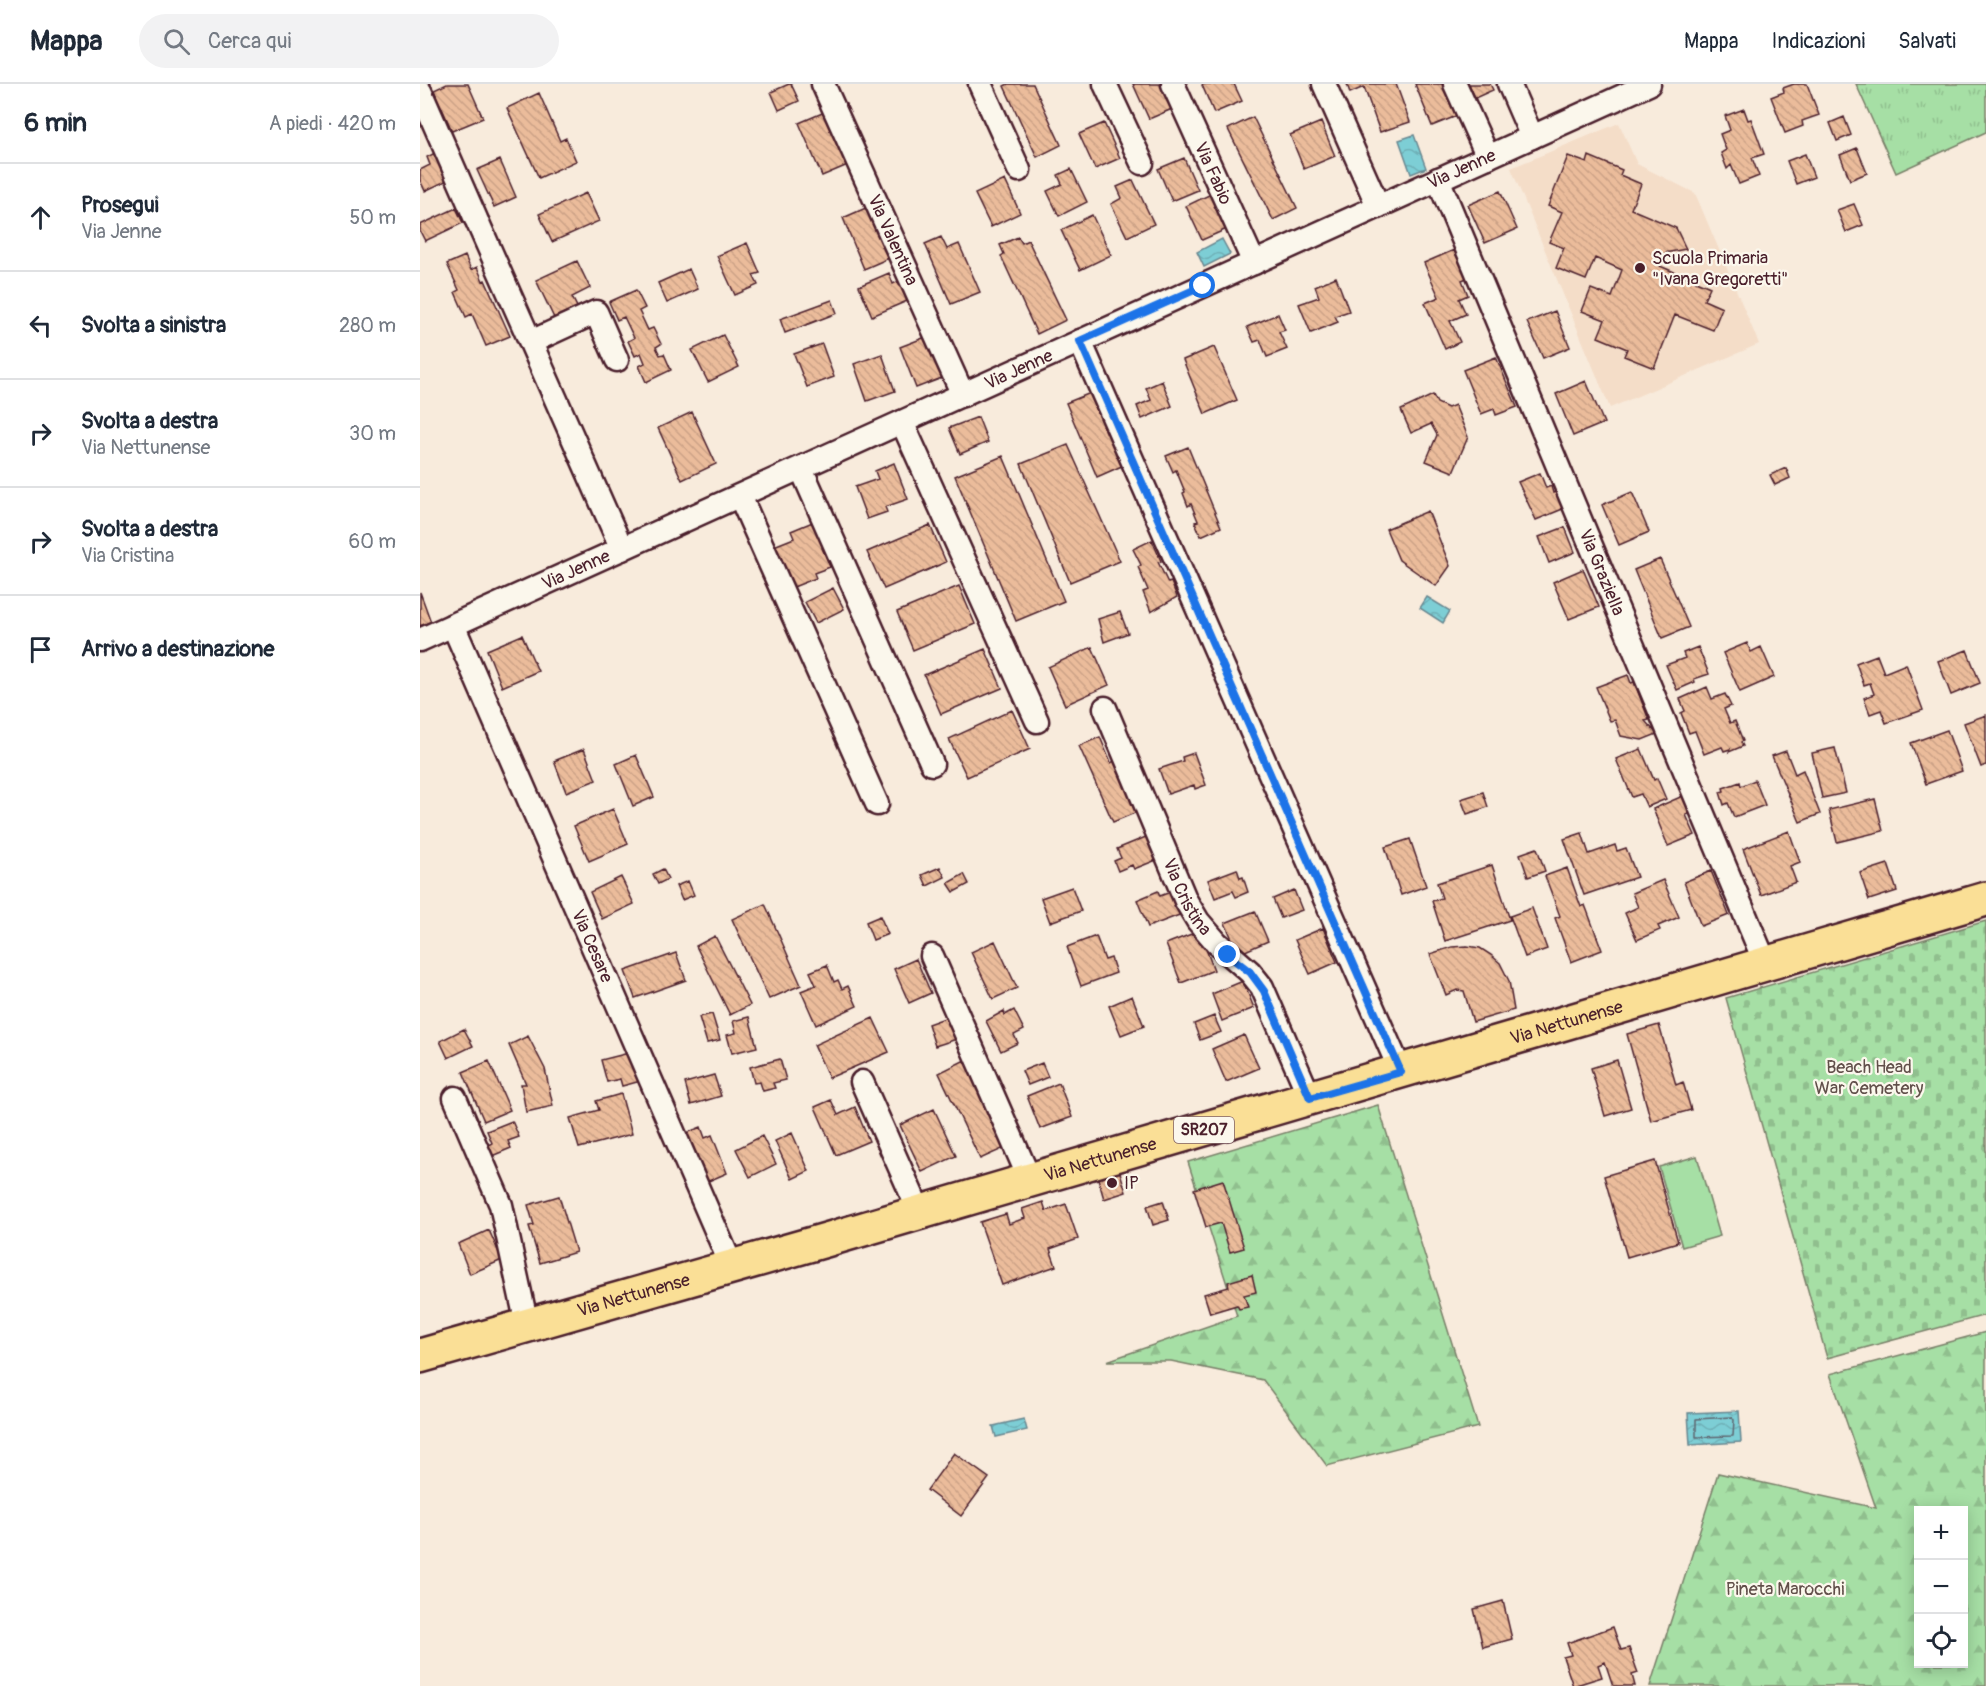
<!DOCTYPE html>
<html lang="it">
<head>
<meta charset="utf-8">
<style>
	:root { --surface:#fff; --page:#f2f2f3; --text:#1f2937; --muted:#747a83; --line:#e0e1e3 }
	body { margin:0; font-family:Pangolin,sans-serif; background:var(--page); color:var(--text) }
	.controls { position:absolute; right:18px; bottom:18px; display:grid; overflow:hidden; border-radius:0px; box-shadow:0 3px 15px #0003 }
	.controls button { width:54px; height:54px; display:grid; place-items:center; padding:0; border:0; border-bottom:2px solid var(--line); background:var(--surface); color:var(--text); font:30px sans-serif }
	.stop { position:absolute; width:18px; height:18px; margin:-14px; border:4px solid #1a73e8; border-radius:50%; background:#fff }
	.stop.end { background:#1a73e8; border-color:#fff; box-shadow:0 2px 6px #0008 }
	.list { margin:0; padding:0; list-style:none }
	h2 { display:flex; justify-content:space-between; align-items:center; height:78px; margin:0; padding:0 24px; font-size:26px }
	h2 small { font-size:20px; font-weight:400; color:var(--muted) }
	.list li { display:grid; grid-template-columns:39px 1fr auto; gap:18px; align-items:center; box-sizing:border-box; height:108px; padding:0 24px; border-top:2px solid var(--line) }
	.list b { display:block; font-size:22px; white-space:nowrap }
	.list p { margin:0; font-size:20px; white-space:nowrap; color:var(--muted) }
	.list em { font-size:20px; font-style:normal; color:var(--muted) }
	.icon { flex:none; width:33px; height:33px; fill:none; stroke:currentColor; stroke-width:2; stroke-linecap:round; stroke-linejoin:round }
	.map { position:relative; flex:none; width:1566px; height:1602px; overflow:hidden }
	header { display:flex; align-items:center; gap:36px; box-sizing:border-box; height:84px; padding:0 30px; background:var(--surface); border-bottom:2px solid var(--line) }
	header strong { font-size:28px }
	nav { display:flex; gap:33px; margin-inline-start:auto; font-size:21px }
	.search { width:420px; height:54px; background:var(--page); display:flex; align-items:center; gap:15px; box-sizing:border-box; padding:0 21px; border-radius:33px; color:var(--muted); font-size:22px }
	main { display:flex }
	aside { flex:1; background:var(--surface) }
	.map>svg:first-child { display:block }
	.built { fill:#f4ddc8 }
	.forest { fill:url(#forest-firs); stroke:#787f68; stroke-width:1.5; fill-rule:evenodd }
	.cemetery { fill:url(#cemetery-stones); stroke:#787f68; stroke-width:1.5 }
	.park { fill:url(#park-tufts); stroke:#787f68; stroke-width:1.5 }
	.pitch { fill:#a6dfa5; stroke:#787f68; stroke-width:1.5 }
	.water { fill:url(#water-waves); stroke:#698891; stroke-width:1.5 }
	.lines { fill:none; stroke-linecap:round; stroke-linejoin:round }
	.shore { stroke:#5e656f; stroke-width:1.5 }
	.building { fill:url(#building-back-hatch); stroke:#4a1f2b; stroke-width:1.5 }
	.street-casing { stroke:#4a1f2b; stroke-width:27 }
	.primary-casing { stroke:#4a1f2b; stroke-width:38 }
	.street { stroke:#fbf7ec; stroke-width:22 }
	.primary { stroke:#fadf96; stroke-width:33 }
	.route { stroke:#1a73e8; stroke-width:8 }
	.poi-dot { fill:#4a1f2b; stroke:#fbf7ec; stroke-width:2 }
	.labels { text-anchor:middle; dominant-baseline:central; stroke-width:4.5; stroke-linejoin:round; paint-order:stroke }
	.shield { fill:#fbf7ec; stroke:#7f6065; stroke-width:1.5 }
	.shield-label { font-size:16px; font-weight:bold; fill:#4a1f2b }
	.street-label { font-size:18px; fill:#4a1f2b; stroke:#fbf7ec }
	.poi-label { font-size:18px; fill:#4a1f2b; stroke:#fbf7ec; text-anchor:start }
	.park-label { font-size:18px; fill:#614f4a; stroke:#fbf7ec }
</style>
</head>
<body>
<header>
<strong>Mappa</strong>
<div class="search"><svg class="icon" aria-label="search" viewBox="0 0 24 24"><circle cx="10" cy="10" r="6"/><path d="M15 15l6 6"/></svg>Cerca qui</div>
<nav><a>Mappa</a><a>Indicazioni</a><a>Salvati</a></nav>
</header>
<main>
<aside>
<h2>6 min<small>A piedi · 420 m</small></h2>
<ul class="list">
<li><svg class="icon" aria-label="ahead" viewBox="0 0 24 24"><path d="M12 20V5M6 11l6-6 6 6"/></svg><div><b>Prosegui</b><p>Via Jenne</p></div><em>50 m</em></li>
<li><svg class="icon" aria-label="left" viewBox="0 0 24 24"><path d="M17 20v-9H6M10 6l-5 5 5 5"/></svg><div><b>Svolta a sinistra</b></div><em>280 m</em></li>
<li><svg class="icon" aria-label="right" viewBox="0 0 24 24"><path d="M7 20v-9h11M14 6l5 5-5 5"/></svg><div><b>Svolta a destra</b><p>Via Nettunense</p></div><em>30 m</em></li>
<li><svg class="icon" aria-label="right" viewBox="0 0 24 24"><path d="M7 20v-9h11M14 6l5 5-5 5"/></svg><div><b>Svolta a destra</b><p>Via Cristina</p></div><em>60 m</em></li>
<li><svg class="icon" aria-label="arrive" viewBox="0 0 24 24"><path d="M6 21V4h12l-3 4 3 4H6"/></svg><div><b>Arrivo a destinazione</b></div></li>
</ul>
</aside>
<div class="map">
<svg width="1566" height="1602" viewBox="0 0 1566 1602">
	<defs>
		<pattern id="forest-firs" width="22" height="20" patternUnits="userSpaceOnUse" patternTransform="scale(1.5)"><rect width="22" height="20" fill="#a6dfa5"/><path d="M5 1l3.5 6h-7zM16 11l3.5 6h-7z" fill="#90bf8e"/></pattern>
		<pattern id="cemetery-stones" width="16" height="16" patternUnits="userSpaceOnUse" patternTransform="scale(1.5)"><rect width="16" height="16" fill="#a6dfa5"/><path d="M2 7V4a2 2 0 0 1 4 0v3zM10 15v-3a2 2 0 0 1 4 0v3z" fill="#90bf8e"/></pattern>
		<pattern id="park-tufts" width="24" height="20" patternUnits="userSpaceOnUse" patternTransform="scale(1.5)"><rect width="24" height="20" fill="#a6dfa5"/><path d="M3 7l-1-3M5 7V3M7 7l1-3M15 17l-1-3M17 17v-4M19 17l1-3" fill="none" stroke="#90bf8e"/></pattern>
		<pattern id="water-waves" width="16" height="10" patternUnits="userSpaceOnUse" patternTransform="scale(1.5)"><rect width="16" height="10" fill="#7dced5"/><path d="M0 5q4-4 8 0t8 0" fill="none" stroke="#6eb0b7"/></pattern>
		<pattern id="building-back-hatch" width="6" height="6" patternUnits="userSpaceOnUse" patternTransform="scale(1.5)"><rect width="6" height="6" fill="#ebbc9b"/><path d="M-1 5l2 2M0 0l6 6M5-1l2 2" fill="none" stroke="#cba186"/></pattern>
	</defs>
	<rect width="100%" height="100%" fill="#f8ebdc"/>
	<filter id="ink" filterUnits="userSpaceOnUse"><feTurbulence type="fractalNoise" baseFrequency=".0167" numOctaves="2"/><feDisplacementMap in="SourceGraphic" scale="12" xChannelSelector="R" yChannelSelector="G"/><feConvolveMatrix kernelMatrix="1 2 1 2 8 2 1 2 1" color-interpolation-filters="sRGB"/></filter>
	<g filter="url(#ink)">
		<path class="built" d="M1199,39L1217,80L1275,109L1339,260L1190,324L1091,84Z"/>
		<path class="forest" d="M958,1021L1058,1343L907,1382L843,1296L751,1277H687L817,1232L768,1078Z
			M1566,1248V1602H1230L1298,1389L1456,1424L1410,1290ZM1544,1426V1580H1498V1426Z"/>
		<path class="cemetery" d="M1566,837V1231L1407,1274L1306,914Z"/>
		<path class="park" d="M1436,0H1566V48L1476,89Z"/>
		<path class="pitch" d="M1277,1072L1300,1152L1262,1163L1239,1083Z"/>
		<path class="water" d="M994,51L1006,84L991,90L979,56Z
			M802,155L810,170L784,183L777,168Z
			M1007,513L1030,527L1023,539L1000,524Z
			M1319,1327L1321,1358L1270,1361L1268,1329Z
			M604,1335L607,1346L576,1353L573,1342Z"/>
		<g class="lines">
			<path class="shore" d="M1312,1333L1314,1336L1313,1352L1276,1353V1335Z"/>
		</g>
		<path class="building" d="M27,0H48L63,34L32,47L14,6Z
			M369,0H371L379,17L359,26L351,8Z
			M588,0H613L641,61L617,73L584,2Z
			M713,0H740L752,25L729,35Z
			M784,0H814L822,17L794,29L782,1Z
			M927,0H976L990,38L960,48L944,3L930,9Z
			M995,0H1026L1039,31L1012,42Z
			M1049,0H1070L1073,6L1055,14Z
			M1374,0H1387L1399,31L1382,37L1383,42L1365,49L1351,13L1364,8L1363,4Z
			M119,9L140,57L146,54L156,77L119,94L87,24Z
			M1324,25L1328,36L1331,35L1344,70L1332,74L1339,92L1319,100L1311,81L1307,85L1301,69L1306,66L1300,50L1310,46L1305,32Z
			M407,27L430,80L402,92L379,39Z
			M833,33L877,124L853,136L808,45Z
			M1424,33L1431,51L1417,57L1410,39Z
			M901,38L915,72L884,85L870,51Z
			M684,39L700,74L675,85L659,50Z
			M1437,64L1447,89L1430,96L1420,71Z
			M17,68L30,95L5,107L0,96V86L10,81L7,73Z
			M1385,70L1394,93L1376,100L1367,77Z
			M1148,72L1167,79L1169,72L1202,86L1200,91L1221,100L1211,125L1256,144L1266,165L1245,169L1240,182L1290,203L1284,216L1302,224L1293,246L1255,231L1234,284L1204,272L1207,265L1178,253L1185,236L1162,227L1171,205L1192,213L1202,186L1175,174L1166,196L1136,184L1144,164L1129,158L1142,128L1128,122Z
			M764,74L778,106L752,117L738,85Z
			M80,76L96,113L74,123L57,86Z
			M651,85L667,118L639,132L627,107L642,100L638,91Z
			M585,96L600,129L571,143L555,110Z
			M713,96L734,140L707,153L691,120L702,114L697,103Z
			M1080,107L1097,145L1065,159L1048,121Z
			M166,109L179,137L132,158L119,130Z
			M793,109L809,144L782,156L766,122Z
			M1434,120L1443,141L1426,148L1417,126Z
			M448,123L469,174L444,185L423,134Z
			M36,124L43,139L5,157L0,147V141Z
			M672,131L691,171L660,186L641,146Z
			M521,153L527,165L539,160L560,208L531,220L505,160Z
			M598,153L602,159L608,156L646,236L617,250L581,172L584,170L580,161Z
			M327,159L340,189L333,191L338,201L315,211L297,172Z
			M1034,166L1047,194L1042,196L1048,211L1039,215L1046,230L1030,237L1040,258L1025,265L1005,219L1019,213L1004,179Z
			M45,172L51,186L57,183L63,197L65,196L90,252L66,262L52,230L46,233L35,208L39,206L27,180Z
			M157,177L170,204L152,213L157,223L134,234L116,196Z
			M269,185L278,205L247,219L238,199Z
			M469,189L473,200L479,197L487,217L452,232L439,202Z
			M916,193L929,227L915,232L918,238L891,249L879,220L899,213L895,202Z
			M216,206L225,224L219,227L228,246L233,244L241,260L236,263L240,271L244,270L251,286L226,298L219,282L225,279L221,269L215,272L208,257L214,254L204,233L197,236L189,218Z
			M412,216L417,229L365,249L360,235Z
			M1135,227L1150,263L1123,274L1107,238Z
			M858,230L865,246L859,248L867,265L847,273L840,256L834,258L827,243Z
			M303,251L319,283L288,298L272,266Z
			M511,251L527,292L496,304L480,263Z
			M402,260L414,293L387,303L374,270Z
			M794,263L817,316L785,330L763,276Z
			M462,270L475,307L447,317L434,280Z
			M1076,273L1097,323L1076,331L1074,325L1061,330L1043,286Z
			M742,297L752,322L722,335L717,322L731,316L726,304Z
			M1166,297L1184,339L1153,352L1136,310Z
			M673,308L704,381L677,393L646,319Z
			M1013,311L1017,319L1028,324L1035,321L1048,353L1033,388L1006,377L1017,351L1011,340L991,349L981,326Z
			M272,328L296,380L262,396L238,344Z
			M558,333L568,358L540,370L529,344Z
			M648,361L700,477L650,498L601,380Z
			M768,363L801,443L781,452L775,438L778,437L771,420L768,422L763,409L765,408L756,386L753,388L746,372Z
			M583,372L644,517L596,537L535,392Z
			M474,379L488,415L465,423L467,428L447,435L435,403L458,395L455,387Z
			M1366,384L1370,394L1355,401L1350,391Z
			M1120,389L1126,404L1131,402L1133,409L1138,406L1145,424L1116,436L1098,398Z
			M1212,408L1229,448L1199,461L1182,421Z
			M1008,427L1030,482L1016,502L979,476L966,445Z
			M395,437L406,463L402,464L410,483L394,489L396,494L371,504L354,462L374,454L371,447Z
			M510,441L526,478L464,505L447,468Z
			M1145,443L1155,468L1129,479L1119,453Z
			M732,456L741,477L738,478L748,499L751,498L757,513L731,528L723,508L728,506L718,483L721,481L713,465Z
			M1240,475L1269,543L1242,554L1214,486Z
			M1163,485L1179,523L1149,535L1133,498Z
			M539,502L555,540L493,566L477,528Z
			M413,504L424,525L396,539L385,518Z
			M0,508L11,538L0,542Z
			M700,528L708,549L684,558L678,535Z
			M102,551L118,587L82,603L67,566Z
			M1327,559L1331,568L1341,563L1354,593L1320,608L1303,569Z
			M672,563L689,601L645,621L628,583Z
			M1278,563L1289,590L1274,595L1275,598L1257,606L1246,581L1265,574L1263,569Z
			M565,565L582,604L521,630L504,591Z
			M1547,566L1560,599L1531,611L1518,577Z
			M1457,571L1464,589L1486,580L1503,626L1466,639L1461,626L1450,630L1444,614L1454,610L1450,599L1444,601L1436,579Z
			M1208,591L1211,599L1214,598L1229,636L1225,637L1237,650L1222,656L1201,652L1195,636L1190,637L1176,603Z
			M1287,603L1292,615L1305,610L1311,622L1304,625L1310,639L1315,637L1323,657L1321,658L1323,662L1309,668L1310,665L1304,667L1302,663L1284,670L1275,647L1269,649L1261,629L1265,627L1260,615Z
			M592,626L610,665L547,693L529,655Z
			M1566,631V681L1561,683L1544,639Z
			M1527,646L1542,687L1506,700L1491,659Z
			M680,653L691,679L694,677L717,728L693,738L659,662Z
			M1415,664L1426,709L1402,714L1392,669Z
			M164,665L176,696L146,708L134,677Z
			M1221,665L1234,696L1237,694L1246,715L1227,723L1221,710L1212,713L1196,675Z
			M1366,667L1375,690L1383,686L1400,730L1380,738L1352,672Z
			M774,669L786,701L775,705L774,701L748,710L739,685L763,677L762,673Z
			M216,671L234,713L213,722L196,680Z
			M1335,696L1345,721L1314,733L1308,719L1304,721L1300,708L1304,707L1303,704L1320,698L1321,702Z
			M1063,708L1068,723L1047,730L1041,715Z
			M1265,711L1272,729L1266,731L1275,751L1248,762L1233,725Z
			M1455,715L1463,747L1417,758L1409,726Z
			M193,725L208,760L169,777L154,742Z
			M1369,747L1380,778L1370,782L1376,798L1341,811L1323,765Z
			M1162,749L1169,770L1195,761L1197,767L1206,764L1217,793L1164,811L1144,755Z
			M733,750L739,775L714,785L712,781L698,787L694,777L701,774L697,765Z
			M990,755L1006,802L981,811L965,763Z
			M1117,764L1125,787L1108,793L1100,770Z
			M1468,780L1477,807L1449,816L1440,789Z
			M1072,781L1090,836L1025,857L1012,817L1022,814L1017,799Z
			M520,783L525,793L507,802L502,791Z
			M1147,784L1161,823L1165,821L1182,866L1151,878L1135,834L1140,832L1125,792Z
			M243,785L248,795L238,800L233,790Z
			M817,785L820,794L823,793L828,808L816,813L813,807L795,814L788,796Z
			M1291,787L1309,831L1281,842L1264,798Z
			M544,790L549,800L534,808L528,799Z
			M201,793L214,820L182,835L170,808Z
			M1243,796L1259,833L1238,842L1240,846L1217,856L1205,829L1218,823L1212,809Z
			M268,797L274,811L262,816L256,802Z
			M652,803L661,827L630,838L621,814Z
			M874,806L882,826L861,834L853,815Z
			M738,807L740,812L753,807L762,830L728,843L717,816Z
			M345,820L381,901L349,915L312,835Z
			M1112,824L1127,865L1105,873L1090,832Z
			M835,827L848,857L823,868L816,864L805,839Z
			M460,832L468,850L453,856L446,838Z
			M903,844L917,878L890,890L875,856Z
			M779,847L794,886L761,899L746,860Z
			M295,852L330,921L310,931L276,862Z
			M676,852L685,876L691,874L696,889L661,902L647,863Z
			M575,857L597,904L573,915L551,868Z
			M1047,862L1060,864L1071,871L1080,879L1089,897L1094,926L1053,938L1044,907L1037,906L1026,911L1010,870L1032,863Z
			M256,869L266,896L215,914L205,887Z
			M496,875L511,909L489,919L474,885Z
			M407,881L414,898L418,896L422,905L428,902L437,922L396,941L381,907L396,901L390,888Z
			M823,897L834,924L802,937L792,910Z
			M712,912L724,942L701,951L689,922Z
			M594,926L604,946L594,951L598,959L581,967L566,937L584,927L585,931Z
			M292,930L300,956L287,959L279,933Z
			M533,931L540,954L515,962L508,940Z
			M794,932L801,948L780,956L774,940Z
			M329,933L337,963L312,969L307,951L316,949L313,937Z
			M453,934L469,968L409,994L394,961Z
			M1239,941L1256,1001L1263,998L1271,1026L1231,1037L1207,950Z
			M44,945L53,962L28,974L20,957Z
			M824,951L839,984L806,998L792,965Z
			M108,952L125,985L133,1022L106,1028L101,1000H106L89,961Z
			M213,968L221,997L202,1002L200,995L187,998L181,976Z
			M360,975L366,996L353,999L355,1004L343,1007L340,998L334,999L330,983Z
			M545,976L587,1063L560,1075L519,989Z
			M1197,976L1211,1024L1185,1032L1171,984Z
			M69,977L90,1026L64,1037L43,988Z
			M622,979L628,993L608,1001L602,987Z
			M294,991L301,1012L271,1021L265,999Z
			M639,999L652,1033L620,1045L607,1012Z
			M201,1010L212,1050L159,1064L150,1034L179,1026L176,1017Z
			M411,1016L418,1031L435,1023L449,1057L416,1071L395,1023Z
			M514,1025L536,1072L502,1088L480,1041Z
			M92,1037L99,1053L88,1057L91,1064L72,1072L68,1061L72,1059L67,1047Z
			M281,1043L285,1054L292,1051L307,1089L284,1099L264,1050Z
			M372,1049L389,1087L372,1095L355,1057Z
			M342,1052L356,1080L330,1093L316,1065Z
			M1235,1077L1258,1158L1207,1173L1184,1092Z
			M699,1085L706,1108L684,1115L677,1091Z
			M803,1096L824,1164L810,1168L801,1139L786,1143L774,1105Z
			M139,1112L156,1168L120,1179L109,1142L114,1141L108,1121Z
			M743,1117L749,1136L733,1141L727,1122Z
			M623,1118L626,1127L646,1120L658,1155L630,1165L636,1182L582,1201L560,1138L586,1130L589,1140L605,1134L602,1125Z
			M69,1146L82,1176L50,1190L38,1160Z
			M832,1191L836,1208L824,1211L828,1223L819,1225L817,1221L790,1229L784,1210L809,1203L808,1198Z
			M534,1369L569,1394L541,1432L507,1406Z
			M1083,1517L1092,1555L1063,1563L1054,1525Z
			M1193,1543L1201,1566L1209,1564L1218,1589L1212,1591L1215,1602H1193L1185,1578L1178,1581L1182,1593L1153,1602L1143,1573L1151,1571L1147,1559Z"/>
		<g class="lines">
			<defs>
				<g id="street">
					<path id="s1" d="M403,0L543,311"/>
					<path d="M560,0L599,86"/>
					<path d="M685,0L722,79"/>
					<path id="s2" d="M753,0L834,179"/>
					<path d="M904,0L958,122"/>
					<path d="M1035,0L1068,73"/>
					<path d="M1089,0L1112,53"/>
					<path d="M0,7L56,135"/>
					<path id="s3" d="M1018,95L1346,881"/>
					<path d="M58,139L202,465"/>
					<path d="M660,257L981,988"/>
					<path d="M111,258L176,228L197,276"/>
					<path d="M482,338L617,637"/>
					<path d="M381,384L512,680"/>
					<path d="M320,412L457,720"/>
					<path id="s4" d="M33,541L312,1183"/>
					<path id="s5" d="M0,556L1229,0"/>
					<path id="s6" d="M685,624L766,817L778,837L797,859L830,888L842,903L890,1014"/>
					<path d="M512,872L610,1096"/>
					<path d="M442,998L500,1129"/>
					<path d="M35,1014L81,1121L107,1241"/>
				</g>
				<g id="primary">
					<path id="s7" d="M0,1272L406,1156L1566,815"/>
				</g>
			</defs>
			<use href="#street" class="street-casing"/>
			<use href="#primary" class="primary-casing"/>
			<use href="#street" class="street"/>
			<use href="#primary" class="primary"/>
		</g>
	</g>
	<g class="lines" filter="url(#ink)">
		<path class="route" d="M783,202L660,257L981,988L890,1014L844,907L830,888L808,871"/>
	</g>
	<g class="poi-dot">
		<circle cx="1220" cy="184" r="6"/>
		<circle cx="692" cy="1099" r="6"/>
	</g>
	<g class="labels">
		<rect class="shield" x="754" y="1033" width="60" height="26" rx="4.5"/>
		<g class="shield-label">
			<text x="784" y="1046">SR207</text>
		</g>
		<g class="street-label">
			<text stroke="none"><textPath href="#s5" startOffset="1143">Via Jenne</textPath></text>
			<text stroke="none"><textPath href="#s2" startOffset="98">Via Fabio</textPath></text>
			<text stroke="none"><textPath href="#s1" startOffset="171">Via Valentina</textPath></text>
			<text stroke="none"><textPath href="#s5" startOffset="657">Via Jenne</textPath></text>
			<text stroke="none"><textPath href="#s5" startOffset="171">Via Jenne</textPath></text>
			<text stroke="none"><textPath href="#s3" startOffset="426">Via Graziella</textPath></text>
			<text stroke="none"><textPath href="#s6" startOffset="206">Via Cristina</textPath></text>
			<text stroke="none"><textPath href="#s4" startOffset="350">Via Cesare</textPath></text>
			<text stroke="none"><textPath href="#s7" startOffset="1194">Via Nettunense</textPath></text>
			<text stroke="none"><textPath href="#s7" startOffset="708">Via Nettunense</textPath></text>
			<text stroke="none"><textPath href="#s7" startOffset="222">Via Nettunense</textPath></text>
		</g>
		<g class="poi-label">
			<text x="1232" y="174">Scuola Primaria<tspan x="1232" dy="21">"Ivana Gregoretti"</tspan></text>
			<text x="704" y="1099">IP</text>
		</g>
		<g class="park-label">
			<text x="1449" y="983">Beach Head<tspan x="1449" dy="21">War Cemetery</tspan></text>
			<text x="1365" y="1505">Pineta Marocchi</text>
		</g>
	</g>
</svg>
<div class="controls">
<button>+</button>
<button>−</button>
<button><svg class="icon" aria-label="locate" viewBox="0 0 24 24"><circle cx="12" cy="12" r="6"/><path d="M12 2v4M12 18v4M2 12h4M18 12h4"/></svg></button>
</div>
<div class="stop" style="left:783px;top:202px"></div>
<div class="stop end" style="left:808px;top:871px"></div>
</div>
</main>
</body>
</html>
